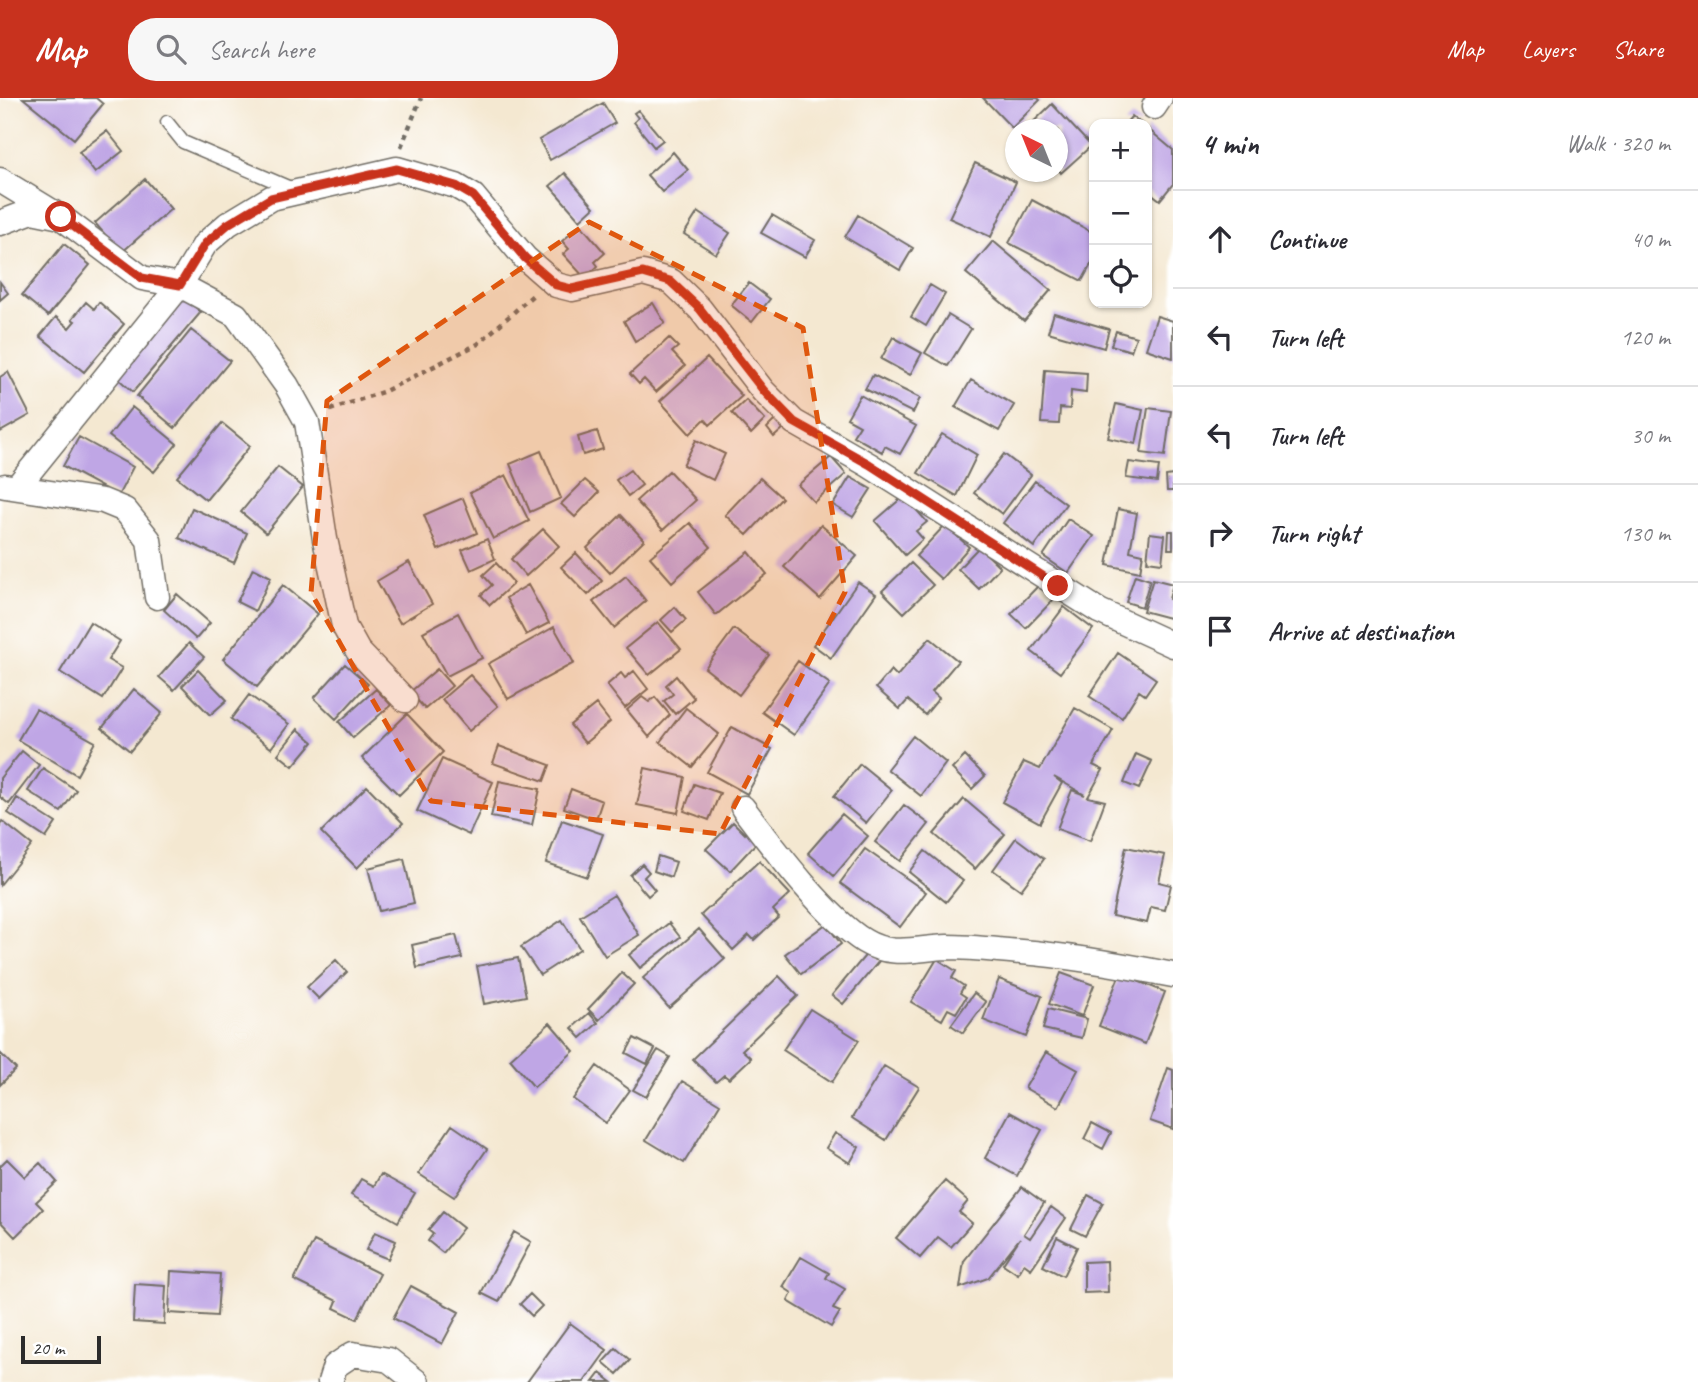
<!DOCTYPE html>
<html lang="en">
<head>
<meta charset="utf-8">
<style>
	:root { --surface:#fff; --page:#f7f7f7; --text:#2b2b33; --muted:#7c7c81; --line:#e1e1e2; --accent:#c8321e }
	body { margin:0; font-family:Caveat,sans-serif; background:var(--page); color:var(--text) }
	.controls { position:absolute; right:21px; top:21px; display:grid; overflow:hidden; border-radius:14px; box-shadow:0 2px 5px #0004 }
	.controls button { width:63px; height:63px; display:grid; place-items:center; padding:0; border:0; border-bottom:2px solid var(--line); background:var(--surface); color:var(--text); font:35px sans-serif }
	.compass { position:absolute; left:1005px; top:21px; width:63px; height:63px; border-radius:50%; background:var(--surface); box-shadow:0 2px 5px #0004; rotate:317deg }
	.scale { position:absolute; left:21px; bottom:18px; width:80px; box-sizing:border-box; padding-left:7px; border:4px solid #2b2b2b; border-top:0; font-size:19px; line-height:24px; white-space:nowrap; color:#2b2b2b; -webkit-text-stroke:5px #fff; paint-order:stroke }
	.stop { position:absolute; width:21px; height:21px; margin:-16px; border:5px solid #c8321e; border-radius:50%; background:#fff }
	.stop.end { background:#c8321e; border-color:#fff; box-shadow:0 2px 7px #0008 }
	.list { margin:0; padding:0; list-style:none }
	h2 { display:flex; justify-content:space-between; align-items:center; height:91px; margin:0; padding:0 28px; font-size:30px }
	h2 small { font-size:23px; font-weight:400; color:var(--muted) }
	.list li { display:grid; grid-template-columns:46px 1fr auto; gap:21px; align-items:center; box-sizing:border-box; height:98px; padding:0 28px; border-top:2px solid var(--line) }
	.list b { display:block; font-size:26px; white-space:nowrap }
	.list em { font-size:23px; font-style:normal; color:var(--muted) }
	.icon { flex:none; width:38px; height:38px; fill:none; stroke:currentColor; stroke-width:2; stroke-linecap:round; stroke-linejoin:round }
	.map { position:relative; flex:none; width:1173px; height:1284px; overflow:hidden }
	header { display:flex; align-items:center; gap:42px; box-sizing:border-box; height:98px; padding:0 35px; background:var(--accent); color:#fff }
	header strong { font-size:33px }
	nav { display:flex; gap:38px; margin-inline-start:auto; font-size:24px }
	.search { width:490px; height:63px; background:var(--page); display:flex; align-items:center; gap:18px; box-sizing:border-box; padding:0 24px; border-radius:28px; color:var(--muted); font-size:26px }
	main { display:flex }
	aside { flex:1; background:var(--surface) }
	.map>svg:first-child { display:block }
	.building { fill:#bfa6e5 }
	.lines { fill:none; stroke-linecap:round; stroke-linejoin:round }
	.lane-casing { stroke:#716d65; stroke-width:15 }
	.street-casing { stroke:#716d65; stroke-width:27 }
	.path { stroke:#716d65; stroke-width:4.5; stroke-dasharray:5 5; stroke-linecap:butt }
	.lane { stroke:#fff; stroke-width:12 }
	.street { stroke:#fff; stroke-width:24 }
	.route { stroke:#c8321e; stroke-width:9 }
	.marked { fill:#df570e; fill-opacity:0.2; stroke:#df570e; stroke-width:5; stroke-dasharray:14 9; stroke-linejoin:round }
</style>
</head>
<body>
<header>
<strong>Map</strong>
<div class="search"><svg class="icon" aria-label="search" viewBox="0 0 24 24"><circle cx="10" cy="10" r="6"/><path d="M15 15l6 6"/></svg>Search here</div>
<nav><a>Map</a><a>Layers</a><a>Share</a></nav>
</header>
<main>
<div class="map">
<svg width="1173" height="1284" viewBox="0 0 1173 1284">
	<rect width="100%" height="100%" fill="#fff"/>
	<filter id="ink" filterUnits="userSpaceOnUse"><feTurbulence type="fractalNoise" baseFrequency=".0143" numOctaves="2"/><feDisplacementMap in="SourceGraphic" scale="14" xChannelSelector="R" yChannelSelector="G"/><feConvolveMatrix kernelMatrix="1 2 1 2 8 2 1 2 1" color-interpolation-filters="sRGB"/></filter>
	<filter id="wash" filterUnits="userSpaceOnUse"><feTurbulence type="fractalNoise" baseFrequency=".00686" numOctaves="4" result="noise"/><feDisplacementMap in="SourceGraphic" scale="28" xChannelSelector="R" yChannelSelector="G"/><feGaussianBlur stdDeviation="1.57" result="paint"/><feColorMatrix in="noise" values="0 0 0 0 0 0 0 0 0 0 0 0 0 0 0 0 0 1.4 0 .05"/><feComposite in="paint" operator="in"/></filter>
	<g filter="url(#wash)">
		<rect width="100%" height="100%" fill="#f4e8d1"/>
		<g id="blocks">
			<path class="building" d="M23,0H96L103,6L74,41Z
				M983,0H1038L1040,2L1012,30Z
				M603,5L615,25L550,62L539,42Z
				M1052,6L1091,48L1061,75L1058,71V32H1025Z
				M638,12L663,42L654,49L634,24L638,20L634,15Z
				M1132,18L1142,26H1125Z
				M1147,30L1173,52V86L1160,102L1147,92Z
				M107,33L123,53L95,75L79,54Z
				M673,54L688,72L662,94L647,77Z
				M975,65L1016,84L991,139L949,120Z
				M565,75L594,109L580,122L550,88Z
				M145,81L171,111L121,155L95,125Z
				M1032,102L1094,135V161L1082,183L1009,145Z
				M698,114L730,135L716,156L684,136Z
				M772,117L815,142L805,159L761,135Z
				M858,117L913,150L900,172L845,139Z
				M581,127L605,155L595,164L598,168L585,180L563,156L569,151L562,143Z
				M993,143L1051,192L1024,223L966,175Z
				M64,146L90,167L48,218L22,197Z
				M0,184L8,195L0,202Z
				M749,185L770,201L752,224L731,207Z
				M930,187L945,196L926,228L911,219Z
				M182,198L201,214L133,294L114,277Z
				M86,204L94,211L99,204L124,226L84,274L40,238L56,219L69,230L75,223L72,221Z
				M653,205L665,225L635,243L624,223Z
				M1054,215L1109,231L1104,250L1048,234Z
				M948,217L971,231L948,268L925,255Z
				M1157,218L1173,223V260L1146,251Z
				M191,232L230,263L175,330L137,298Z
				M1116,233L1136,239L1131,253L1111,247Z
				M893,239L922,255L910,277L881,261Z
				M669,240L678,249L672,254L685,268L656,294L644,281L639,286L630,276Z
				M707,260L742,298L710,327L705,321L690,336L660,303Z
				M1045,272L1087,275L1086,295L1071,293L1070,311L1060,310L1059,326L1041,325Z
				M8,274L30,317L0,334V279Z
				M873,277L920,300L913,315L865,291Z
				M971,282L1014,307L999,333L955,309Z
				M860,297L916,328L900,356L885,348L882,354L853,338L860,327L847,320Z
				M746,302L765,322L751,336L732,315Z
				M1116,306L1143,312L1136,346L1108,340Z
				M132,309L177,346L154,374L109,338Z
				M1148,310L1171,313L1165,358L1141,355Z
				M776,321L784,330L774,339L767,330Z
				M222,325L250,348L206,402L177,379Z
				M597,333L603,351L583,357L578,339Z
				M942,336L977,357L957,398L918,375Z
				M79,339L133,369L118,398L63,368Z
				M696,342L725,356L713,382L683,367Z
				M541,353L561,400L530,414L510,366Z
				M1004,356L1031,377L1002,416L974,395Z
				M831,359L846,376L814,404L798,387Z
				M1129,364L1159,368L1157,384L1126,380Z
				M278,369L303,389L266,435L241,414Z
				M630,372L642,387L628,398L616,382Z
				M669,373L696,402L663,432L636,403Z
				M506,377L529,423L493,441L470,395Z
				M1173,377V393H1167L1166,378Z
				M850,379L871,391L853,419L833,407Z
				M760,380L782,400L747,437L725,417Z
				M585,382L599,394L575,419L561,406Z
				M1035,383L1066,406L1034,449L1003,425Z
				M904,398L927,424L916,433L923,441L905,457L875,423Z
				M463,400L477,435L438,452L424,417Z
				M192,410L247,435L234,465L179,440Z
				M1118,411L1137,415L1130,453L1143,456L1140,474L1107,467Z
				M621,417L644,442L610,475L587,450Z
				M1068,421L1094,438L1068,475L1043,458Z
				M690,425L711,449L672,484L650,459Z
				M821,427L857,458L820,501L784,469Z
				M945,427L969,449L941,481L916,458Z
				M543,431L559,448L526,478L511,461Z
				M1169,433H1173V451H1168Z
				M1150,435L1165,437L1162,465L1147,463Z
				M487,441L495,461L471,472L462,452Z
				M979,449L1000,469L979,491L958,471Z
				M749,454L767,476L716,517L698,494Z
				M576,455L602,483L588,497L561,469Z
				M409,464L432,506L400,525L377,483Z
				M496,465L514,485L490,507L481,497L492,487L483,477Z
				M911,465L933,487L904,515L882,493Z
				M253,470L271,479L255,513L237,504Z
				M1135,477L1150,482L1142,509L1126,504Z
				M626,478L646,503L614,530L593,504Z
				M1153,481L1173,486L1169,501L1173,502V521L1143,513Z
				M858,484L876,496L831,560L813,547Z
				M283,487L318,516L257,589L223,561Z
				M528,487L549,525L526,537L506,500Z
				M1039,487L1054,501L1026,530L1011,516Z
				M177,496L210,525L196,541L164,512Z
				M675,509L686,522L672,534L661,522Z
				M1064,509L1093,531L1060,575L1031,553Z
				M458,515L482,560L447,578L423,534Z
				M90,524L120,543L108,562L122,570L103,601L60,574Z
				M658,524L681,551L649,577L626,550Z
				M554,529L574,565L508,601L488,566Z
				M734,531L769,557L739,597L705,570Z
				M930,540L958,563L932,594L939,600L925,617L908,602L900,611L876,590L891,572L897,578Z
				M189,545L204,559L174,592L159,579Z
				M1118,555L1156,581L1145,597L1139,593L1122,620L1089,598Z
				M798,563L830,586L794,637L762,614Z
				M345,566L368,586L336,621L314,600Z
				M437,571L452,588L425,611L410,594Z
				M198,572L227,602L210,617L182,588Z
				M634,573L648,591L625,610L607,587L621,575L625,580Z
				M470,577L498,608L469,633L442,601Z
				M676,578L694,600L675,616L664,603L673,596L666,587Z
				M134,591L162,615L130,653L102,630Z
				M376,591L391,607L353,640L339,624Z
				M249,597L289,626L271,650L231,621Z
				M642,599L649,604L655,599L670,617L649,639L627,612Z
				M596,606L610,624L585,645L570,627Z
				M686,610L719,636L692,669L660,644Z
				M1075,610L1113,632L1093,667L1103,672L1088,699L1105,703L1090,743L1057,731L1072,692L1085,697L1054,679L1062,685L1040,725L1002,704L1024,664L1040,671Z
				M36,611L95,644L77,677L18,642Z
				M407,616L443,654L399,697L362,660Z
				M732,629L772,651L747,696L707,674Z
				M298,631L313,644L293,668L278,656Z
				M913,638L946,665L921,698L887,671Z
				M499,648L550,667L544,683L493,665Z
				M22,653L39,667L9,706L0,699V680Z
				M1136,656L1152,663L1139,691L1124,685Z
				M965,658L985,678L972,691L952,671Z
				M442,661L493,684L469,737L417,713Z
				M860,666L892,692L866,725L834,698Z
				M43,670L76,692L61,714L28,693Z
				M645,670L685,679L678,715L637,707Z
				M499,683L540,691L532,727L491,719Z
				M694,686L720,695L709,722L684,713Z
				M367,688L403,725L357,770L321,734Z
				M571,691L602,703L596,721L564,710Z
				M17,700L56,725L46,740L8,715Z
				M964,701L1005,736L975,771L934,736Z
				M904,707L929,726L900,763L875,744Z
				M842,716L868,738L834,778L808,755Z
				M562,722L603,736L587,779L546,765Z
				M2,723L32,747L0,787V726Z
				M733,724L745,736L748,732L759,742L730,773L706,751Z
				M1016,740L1044,761L1021,792L993,772Z
				M1126,749L1165,757L1159,784L1171,787L1165,812L1151,809L1147,825L1112,818Z
				M865,751L926,794L900,829L840,785Z
				M925,753L963,783L946,804L909,774Z
				M658,758L676,764L671,779L654,773Z
				M404,761L414,805L379,813L368,770Z
				M759,763L790,796L773,812L779,819L754,842L749,837L733,852L701,817Z
				M642,766L649,774L644,779L655,792L648,798L630,777Z
				M614,797L639,837L605,858L580,818Z
				M562,822L580,851L540,877L521,849Z
				M669,825L680,839L640,870L629,857Z
				M826,826L841,846L801,876L785,856Z
				M699,831L725,861L669,910L643,880Z
				M456,837L462,860L417,870L412,847Z
				M869,853L880,862L843,906L832,897Z
				M518,860L526,898L484,906L477,868Z
				M937,861L956,873L952,880L964,888L960,895L966,899L956,915L948,911L942,922L911,904Z
				M336,862L347,874L319,901L307,889Z
				M622,875L634,886L599,922L588,911Z
				M1061,875L1094,887L1082,918L1049,906Z
				M1120,876L1165,894L1145,946L1099,928Z
				M779,878L798,898L742,952L751,960L729,981L724,977L716,984L693,961Z
				M999,881L1042,898L1026,939L983,922Z
				M974,895L986,904L963,935L951,927Z
				M810,911L859,942L832,984L783,952Z
				M1048,911L1087,921L1082,940L1043,931Z
				M589,915L598,925L581,940L572,930Z
				M550,925L574,953L534,989L510,961Z
				M634,940L655,951L647,966L626,955Z
				M658,952L670,959L646,999L633,992Z
				M1046,954L1078,972L1058,1009L1025,990Z
				M0,955L16,971L0,987Z
				M597,968L630,992L606,1025L573,1001Z
				M884,968L919,989L886,1042L852,1020Z
				M1168,970L1173,972V1031L1150,1023Z
				M682,983L720,1006L684,1065L646,1042Z
				M1010,1014L1042,1032L1017,1078L985,1060Z
				M1092,1025L1111,1035L1103,1051L1084,1041Z
				M452,1027L487,1051L454,1099L419,1076Z
				M835,1035L859,1049L850,1065L826,1050Z
				M7,1061L25,1079L40,1065L57,1084L36,1104L43,1111L15,1139L0,1123V1068Z
				M381,1076L415,1095L398,1124L351,1097L361,1081L374,1088Z
				M945,1083L968,1103L959,1114L972,1125L951,1149L938,1139L920,1160L896,1140Z
				M1022,1089L1044,1105L1024,1136L1030,1140L1051,1109L1066,1120L1031,1171L1024,1166L1018,1176L1003,1166L1020,1140L988,1180L960,1190L964,1163Z
				M1088,1097L1103,1105L1085,1138L1071,1131Z
				M443,1114L463,1130L443,1155L428,1143L433,1136L428,1132Z
				M375,1134L396,1143L388,1161L366,1152Z
				M514,1134L531,1144L499,1204L481,1195Z
				M1057,1139L1077,1149L1063,1178L1043,1168Z
				M314,1143L380,1176L357,1221L334,1210L337,1203L294,1182Z
				M801,1159L829,1175L826,1180L845,1191L833,1211L840,1214L831,1229L788,1203L792,1195L783,1189Z
				M1107,1163L1108,1194L1084,1195V1164Z
				M171,1173L220,1176L217,1218L169,1215Z
				M135,1186L166,1188L164,1226L133,1224Z
				M411,1188L459,1214L442,1246L393,1220Z
				M530,1196L542,1208L532,1218L520,1206Z
				M570,1225L607,1252L584,1284H527Z
				M616,1250L630,1262L617,1276L603,1264Z
				M600,1275L612,1284H593Z"/>
		</g>
	</g>
	<g filter="url(#ink)">
		<use href="#blocks" fill-opacity="0" stroke="#716d65" stroke-width="2"/>
		<g class="lines">
			<defs>
				<path id="lane" d="M167,24L183,44L295,92"/>
				<path id="street" d="M1154,9L1160,0
					M0,82L54,115
					M0,125L32,113L61,119L142,180L180,187L205,146L228,126L271,100L397,71L456,88L473,98L525,160L556,187L572,191L643,175L671,183L700,211L763,293L794,324L869,367L1099,513L1173,547
					M5,388L103,403L125,412L149,442L157,499
					M17,389L180,187L236,217L287,288L307,324L325,441L344,528L358,553L405,602
					M743,710C772,748 824,818 864,843C892,860 917,850 947,849C971,849 996,852 1021,854C1072,858 1122,867 1173,877
					M330,1284L335,1268L353,1256L389,1262L417,1284"/>
			</defs>
			<use href="#lane" class="lane-casing"/>
			<use href="#street" class="street-casing"/>
			<path class="path" d="M401,49L421,0
				M330,312L385,293L478,246L533,197"/>
			<use href="#lane" class="lane"/>
			<use href="#street" class="street"/>
		</g>
	</g>
	<g class="lines" filter="url(#ink)">
		<path class="route" d="M61,119L142,180L180,187L205,146L228,126L271,100L397,71L456,88L473,98L525,160L556,187L572,191L643,175L670,183L700,211L764,293L794,324L869,366L1058,488"/>
	</g>
	<path class="marked" d="M589,124L803,230L845,494L720,736L431,703L311,495L327,303Z"/>
</svg>
<div class="controls">
<button>+</button>
<button>−</button>
<button><svg class="icon" aria-label="locate" viewBox="0 0 24 24"><circle cx="12" cy="12" r="6"/><path d="M12 2v4M12 18v4M2 12h4M18 12h4"/></svg></button>
</div>
<svg class="compass" viewBox="-18 -18 36 36"><path d="M0-13l5 13h-10z" fill="#e53935"/><path d="M0 13l5-13h-10z" fill="#7c7c81"/></svg>
<div class="scale">20 m</div>
<div class="stop" style="left:61px;top:119px"></div>
<div class="stop end" style="left:1058px;top:488px"></div>
</div>
<aside>
<h2>4 min<small>Walk · 320 m</small></h2>
<ul class="list">
<li><svg class="icon" aria-label="ahead" viewBox="0 0 24 24"><path d="M12 20V5M6 11l6-6 6 6"/></svg><div><b>Continue</b></div><em>40 m</em></li>
<li><svg class="icon" aria-label="left" viewBox="0 0 24 24"><path d="M17 20v-9H6M10 6l-5 5 5 5"/></svg><div><b>Turn left</b></div><em>120 m</em></li>
<li><svg class="icon" aria-label="left" viewBox="0 0 24 24"><path d="M17 20v-9H6M10 6l-5 5 5 5"/></svg><div><b>Turn left</b></div><em>30 m</em></li>
<li><svg class="icon" aria-label="right" viewBox="0 0 24 24"><path d="M7 20v-9h11M14 6l5 5-5 5"/></svg><div><b>Turn right</b></div><em>130 m</em></li>
<li><svg class="icon" aria-label="arrive" viewBox="0 0 24 24"><path d="M6 21V4h12l-3 4 3 4H6"/></svg><div><b>Arrive at destination</b></div></li>
</ul>
</aside>
</main>
</body>
</html>
